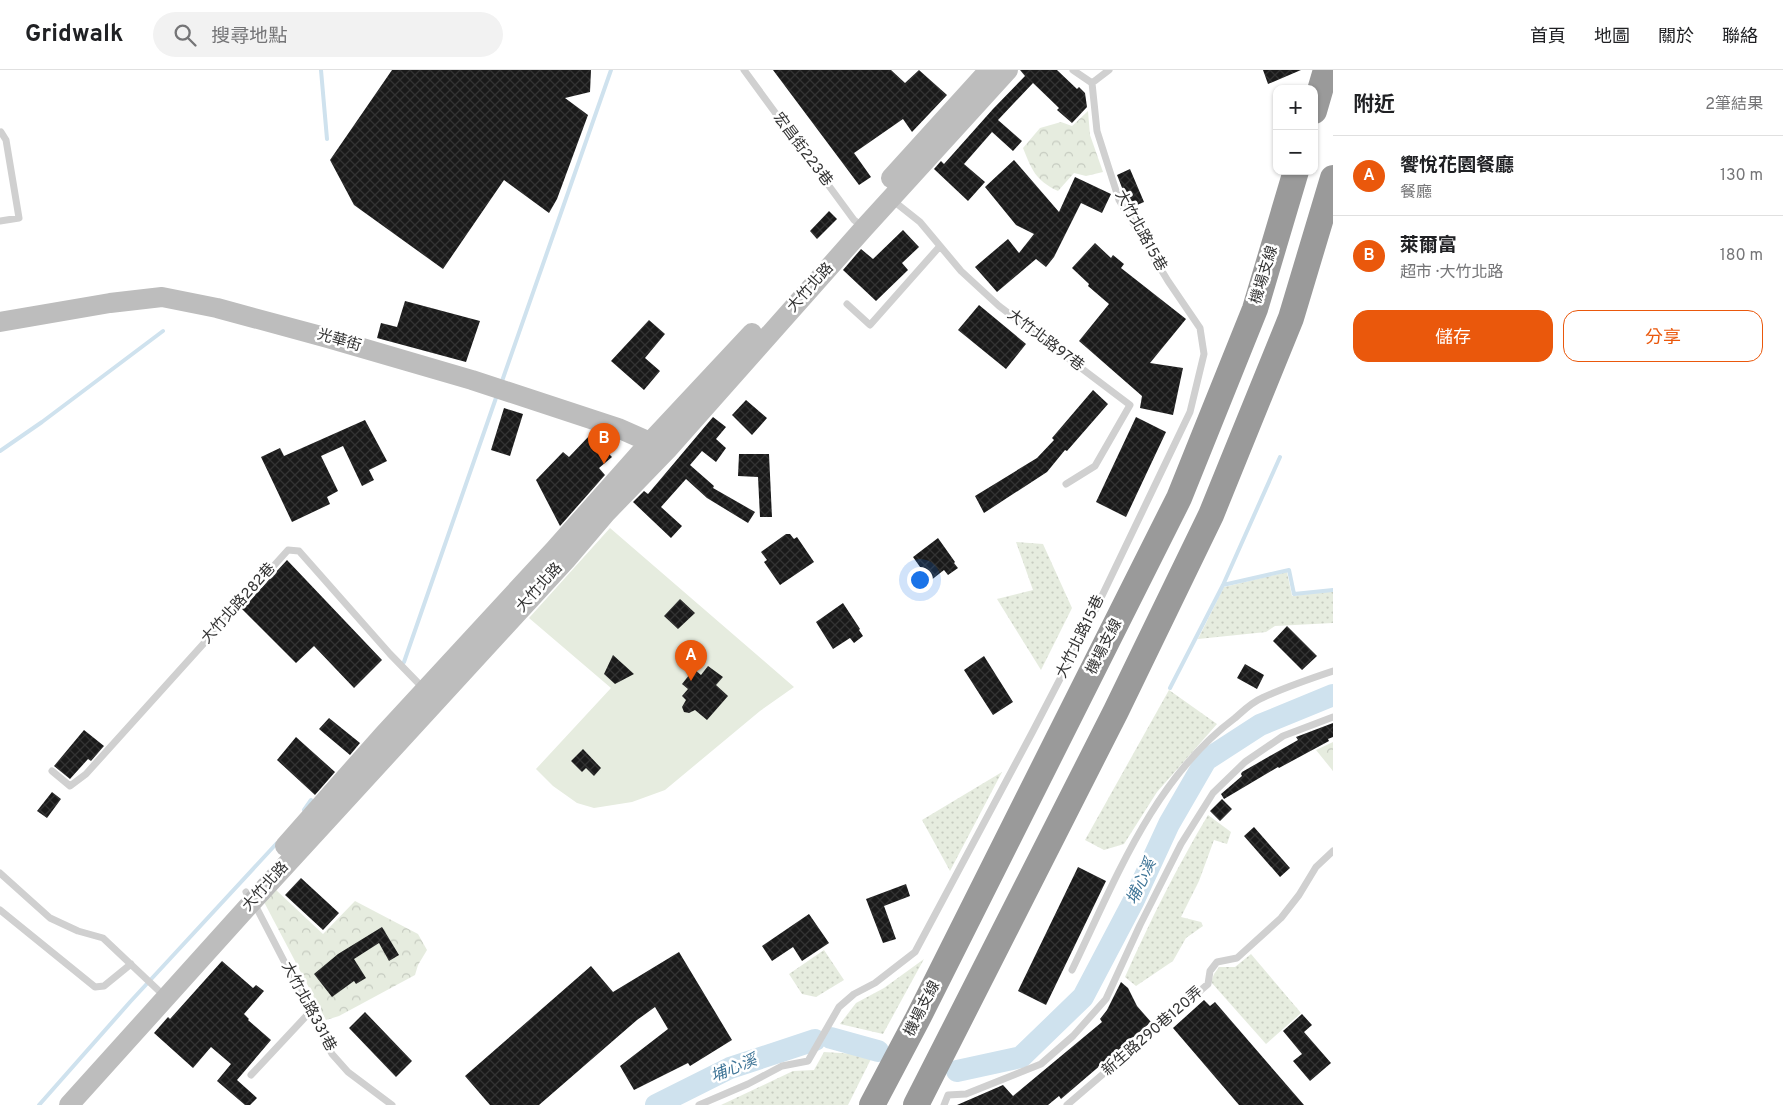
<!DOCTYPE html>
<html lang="zh-TW">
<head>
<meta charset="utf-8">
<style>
	:root { --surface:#fff; --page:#f2f2f2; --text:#202124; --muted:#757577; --line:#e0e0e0; --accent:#ea580c }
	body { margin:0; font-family:Overpass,"Noto Sans TC",sans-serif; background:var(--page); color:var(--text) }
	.controls { position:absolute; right:15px; top:15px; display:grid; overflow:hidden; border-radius:10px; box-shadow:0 1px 4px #0004 }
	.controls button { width:45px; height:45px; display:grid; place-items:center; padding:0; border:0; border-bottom:1px solid var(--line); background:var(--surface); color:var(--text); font:25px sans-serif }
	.you { position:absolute; left:919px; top:509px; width:18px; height:18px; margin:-12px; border:4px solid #fff; border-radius:50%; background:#1a73e8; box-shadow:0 0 0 8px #1a73e833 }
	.badge { display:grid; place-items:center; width:32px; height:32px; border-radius:50%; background:var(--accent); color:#fff; font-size:16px; font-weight:700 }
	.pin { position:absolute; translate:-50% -41px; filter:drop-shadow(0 1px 2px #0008) }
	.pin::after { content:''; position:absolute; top:26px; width:18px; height:15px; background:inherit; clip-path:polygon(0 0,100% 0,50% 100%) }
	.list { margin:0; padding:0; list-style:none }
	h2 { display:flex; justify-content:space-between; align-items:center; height:65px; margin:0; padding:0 20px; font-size:21px }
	h2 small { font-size:16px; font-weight:400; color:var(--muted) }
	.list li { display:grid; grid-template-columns:32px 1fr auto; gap:15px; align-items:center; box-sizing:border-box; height:80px; padding:0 20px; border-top:1px solid var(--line) }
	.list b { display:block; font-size:19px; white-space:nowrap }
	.list p { margin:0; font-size:16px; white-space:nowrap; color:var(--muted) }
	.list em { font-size:16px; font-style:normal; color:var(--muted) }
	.actions { display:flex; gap:10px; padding:15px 20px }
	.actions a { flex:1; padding:11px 0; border:1px solid var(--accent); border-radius:15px; text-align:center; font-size:18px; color:var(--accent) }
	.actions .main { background:var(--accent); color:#fff }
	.icon { flex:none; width:28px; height:28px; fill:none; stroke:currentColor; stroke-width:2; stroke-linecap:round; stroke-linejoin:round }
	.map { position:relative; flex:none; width:1333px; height:1035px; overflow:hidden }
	header { display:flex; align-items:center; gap:30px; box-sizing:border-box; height:70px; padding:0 25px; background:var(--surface); border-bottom:1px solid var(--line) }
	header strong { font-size:24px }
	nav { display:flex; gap:28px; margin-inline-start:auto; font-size:18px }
	.search { width:350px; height:45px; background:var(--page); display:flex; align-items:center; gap:12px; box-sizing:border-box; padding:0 18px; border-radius:28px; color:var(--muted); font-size:19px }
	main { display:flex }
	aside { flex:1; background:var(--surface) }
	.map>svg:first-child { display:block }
	.grass { fill:url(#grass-dots) }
	.forest { fill:url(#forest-crowns) }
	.green { fill:#e6ecdf }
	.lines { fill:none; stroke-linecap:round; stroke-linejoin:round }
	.stream { stroke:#cfe2ee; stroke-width:4 }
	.river { stroke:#cfe2ee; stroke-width:22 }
	.building { fill:url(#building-cross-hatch) }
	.lane { stroke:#d0d0d0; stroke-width:7 }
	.secondary { stroke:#bdbdbd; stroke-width:20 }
	.highway { stroke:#9a9a9a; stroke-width:26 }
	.labels { text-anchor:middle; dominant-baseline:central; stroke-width:5; stroke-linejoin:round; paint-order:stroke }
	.street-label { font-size:15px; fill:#333; stroke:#fff }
	.water-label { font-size:16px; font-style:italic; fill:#3f7597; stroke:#fff }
</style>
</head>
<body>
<header>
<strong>Gridwalk</strong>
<div class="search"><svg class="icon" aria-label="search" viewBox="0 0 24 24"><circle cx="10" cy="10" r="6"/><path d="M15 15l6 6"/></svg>搜尋地點</div>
<nav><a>首頁</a><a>地圖</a><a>關於</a><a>聯絡</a></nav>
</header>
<main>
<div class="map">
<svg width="1333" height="1035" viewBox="0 0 1333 1035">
	<defs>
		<pattern id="grass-dots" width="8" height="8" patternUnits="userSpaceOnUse" patternTransform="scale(1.25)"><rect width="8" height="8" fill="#e6ecdf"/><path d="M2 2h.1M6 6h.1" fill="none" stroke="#c6cbc0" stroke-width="1.8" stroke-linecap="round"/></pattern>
		<pattern id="forest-crowns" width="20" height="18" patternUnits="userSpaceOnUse" patternTransform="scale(1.25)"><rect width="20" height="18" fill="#e6ecdf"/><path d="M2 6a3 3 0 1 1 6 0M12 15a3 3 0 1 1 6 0" fill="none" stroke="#c6cbc0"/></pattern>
		<pattern id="building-cross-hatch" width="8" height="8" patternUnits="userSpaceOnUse" patternTransform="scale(1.25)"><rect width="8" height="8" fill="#1a1a1a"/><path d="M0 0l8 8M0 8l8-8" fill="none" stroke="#333"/></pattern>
	</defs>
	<rect width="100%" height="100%" fill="#fff"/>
	<path class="grass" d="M1016,472L1043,474L1072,538L1041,600L997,529L1033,520Z
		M1287,502L1292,526L1333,521V553L1275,556L1266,562L1198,569L1224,517Z
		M1169,620L1217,654L1157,722L1124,774L1104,780L1085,770Z
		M1002,702L950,801L922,750Z
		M1208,745L1231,762L1227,774L1214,770L1199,811L1181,847L1201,852L1203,856L1186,868L1173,891L1136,916L1125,907C1150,851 1177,797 1208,745Z
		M824,880L844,910L816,927L802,924L789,904Z
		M1251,884L1301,943L1266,974L1211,912L1214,904L1219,897H1235Z
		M924,889L883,964L840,954L856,933L884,918Z
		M824,982L873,985L848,1035H721L793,1001L814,1000Z"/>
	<path class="forest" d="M1088,41L1090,65L1103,102L1086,106L1074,103L1058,121C1035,110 1032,100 1023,78L1040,58L1061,52L1072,56Z
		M1333,672V701L1316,680Z
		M275,819L323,864L355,831L418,864L427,880L418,895L415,905L339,946L326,950L264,832Z"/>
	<path class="green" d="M610,458L794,617L760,641L665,720L632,732L594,738L577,733L553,716L536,699L611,618L529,548Z"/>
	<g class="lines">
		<path class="stream" d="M321,0L327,69
			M501,314L611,0
			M0,381L42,352L163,261
			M1223,515L1280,387
			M404,592L497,325
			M1170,618L1223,515L1289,500L1294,524L1333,520
			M304,740L311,730
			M39,1035L130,932L277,773"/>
		<path class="river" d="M831,968L878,981
			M957,1001L1021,987L1083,927L1133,832L1169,754L1206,690L1260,655L1333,625
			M656,1035L730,998L815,970"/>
	</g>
	<path class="building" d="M392,0H591L590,22L565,28L588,45L557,129L549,143L504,110L443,199L354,135L330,90Z
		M773,0H891L905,13L919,0L947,25L912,62L903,49L854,83L871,107L859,115Z
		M1020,0H1057L1077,19L1079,17L1085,23L1087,37L1072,53L1057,40L1059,38L1033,13L998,50L1022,71L1013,81L992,62L964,94L985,112L968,131L934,99L941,91L944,94L993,39L1025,6Z
		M1263,0H1301L1268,14Z
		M1014,90L1059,142L1075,107L1111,124L1102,143L1081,133L1054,187L1046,197L1036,189L997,222L975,197L1008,169L1019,183L1034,164L1016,155L985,117Z
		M1130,99L1144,132L1130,138L1117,105Z
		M829,141L837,149L817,169L810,161Z
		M903,160L919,177L902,193L908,200L876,231L843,200L861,179L873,189Z
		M1095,173L1111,188L1113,185L1124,194L1121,198L1186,249L1150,293L1183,298L1173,345L1140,338L1142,326L1079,271L1109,234L1088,216L1089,214L1072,198Z
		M405,231L480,251L466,292L377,268L381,253L397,257Z
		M979,235L1026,274L1006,299L958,260Z
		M649,250L665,264L645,288L660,301L644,320L611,291Z
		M1093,320L1108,334L1067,381L1065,380L1047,402L984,443L975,426L1037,388L1054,370L1052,368Z
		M746,330L767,348L752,365L732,345Z
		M504,338L523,344L510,386L491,380Z
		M713,347L726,357L716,369L726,378L716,392L702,381L690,395L714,416L713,418L755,442L748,453L707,428L686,409L661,437L682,456L671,468L633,432L644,421L648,424Z
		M1136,347L1166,362L1126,447L1096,432Z
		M365,350L387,391L369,400L374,410L362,416L343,376L321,386L338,421L327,427L330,434L292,452L261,387L280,378L284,386Z
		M590,365L612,387L599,398L605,405L560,456L536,410L563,382L569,387Z
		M739,384H769L772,447H760L758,407L738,406Z
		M786,464H790L794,469L797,467L814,492L780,515L764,492L767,490L761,482Z
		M938,468L955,492L954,493L958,498L948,505L944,500L930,511L913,487Z
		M287,490L382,590L354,618L314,576L296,593L242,539Z
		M680,529L695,543L678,559L664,546Z
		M843,533L860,559L859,560L863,566L854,573L850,568L833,579L816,552Z
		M1287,556L1317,586L1302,600L1273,571Z
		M613,585L634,604L615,614L604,604Z
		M984,586L1013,632L993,645L964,600Z
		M1245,594L1264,605L1257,619L1237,608Z
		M708,596L723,607L716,615L728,626L707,650L695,640L689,643L684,642L682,637L686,630L682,626L688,619L682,614L694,599L701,605Z
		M329,648L360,673L350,685L319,659Z
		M1333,653V667L1328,669L1329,671L1279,698L1278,697L1224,729L1221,724L1242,706L1241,704L1242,702L1298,670L1296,667Z
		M84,660L104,676L91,691L88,689L70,709L54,696Z
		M296,667L335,702L315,725L277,690Z
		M583,679L601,698L594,706L586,698L582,702L571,691Z
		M52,722L61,729L47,748L37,741Z
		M1222,729L1232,739L1220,751L1210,741Z
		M1254,757L1290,798L1280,807L1244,766Z
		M1078,797L1106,811L1046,935L1018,921Z
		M301,808L339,843L323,860L285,825Z
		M906,814L910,826L884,836L896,869L883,873L866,829Z
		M809,844L829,873L802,891L793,877L772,891L762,876Z
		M382,857L399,885L389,891L379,873L354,889L366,908L356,914L354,911L332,927L314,904L338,884Z
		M679,882L732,970L690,996L688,993L634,1020L620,996L668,959L655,937L637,950L539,1035H490L465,1006L591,896L613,922Z
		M222,891L253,918L256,915L264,921L244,944L249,949L248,950L271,970L237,1010L257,1028L250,1035H245L217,1011L231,994L211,977L193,998L154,963L168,947L170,949Z
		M1121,912L1128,918L1137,936L1151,952L1061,1029L1059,1026L1048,1035H957L1003,1015L1013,1026L1102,952L1100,949L1107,940Z
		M1204,930L1210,936L1215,932L1304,1035H1239L1173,958Z
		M365,942L412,991L396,1007L349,958Z
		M1302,944L1312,955L1304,962L1331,993L1310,1011L1293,991L1302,984L1283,961Z"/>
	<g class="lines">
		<path class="lane" d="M744,0L854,150L863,157
			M1092,13L1109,0
			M891,129L920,152L961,201L999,236L1130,335L1095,396L1066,414
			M0,151L19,148L6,70L1,62
			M847,234L870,255L940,176
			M52,701L70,716L86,704L288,480L299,481L390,584L423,618
			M0,803L50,848L78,861L103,868L158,920
			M246,822L253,831L332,984L348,1002L392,1035
			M0,840L95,917L104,916L131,894
			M1072,900C1115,811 1153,709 1235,648C1243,641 1252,632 1262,628C1285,617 1309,609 1333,601
			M251,1005L310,942
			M699,1035L748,1014L782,996L808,991L839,937L854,924L875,913L915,882L1033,661L1087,557L1190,342L1204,284L1200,258L1168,211L1119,130L1097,61L1092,13L1073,0
			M944,1035L948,1025L966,1024L1041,994L1073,966L1106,929L1140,855L1181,774L1213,723L1245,692L1283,666L1333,647
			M1067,1035L1208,914L1210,901L1217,892L1237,888L1281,848L1299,825L1316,797L1333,781"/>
		<path class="secondary" d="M891,108L989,0
			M0,252L110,233L162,227L217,238L328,268L472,310L618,358L661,377
			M285,776L384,664L554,480L650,372L752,263
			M69,1035L253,831L566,490L606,443L667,380L864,158L1008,0"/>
		<path class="highway" d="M1314,41L1326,0
			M872,1035L917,950L1179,428L1255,239L1296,101
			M916,1035L1116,641L1211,445L1291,248L1333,108"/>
	</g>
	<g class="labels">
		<g class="street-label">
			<text transform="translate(802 80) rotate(53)">宏昌街223巷</text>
			<text transform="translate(1140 161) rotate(61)">大竹北路15巷</text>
			<text transform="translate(1265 205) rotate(-73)">機場支線</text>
			<text transform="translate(811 218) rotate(-48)">大竹北路</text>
			<text transform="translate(339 271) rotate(16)">光華街</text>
			<text transform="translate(1045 271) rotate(37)">大竹北路97巷</text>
			<text transform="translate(540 518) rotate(-48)">大竹北路</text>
			<text transform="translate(239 534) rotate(-48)">大竹北路282巷</text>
			<text transform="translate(1081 567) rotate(-64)">大竹北路15巷</text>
			<text transform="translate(1105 577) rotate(-63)">機場支線</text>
			<text transform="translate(266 817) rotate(-48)">大竹北路</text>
			<text transform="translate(308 937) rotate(62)">大竹北路331巷</text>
			<text transform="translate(923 939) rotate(-63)">機場支線</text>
			<text transform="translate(1153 962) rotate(-41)">新生路290巷120弄</text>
		</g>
		<g class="water-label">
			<text transform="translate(1142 812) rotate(-65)">埔心溪</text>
			<text transform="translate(734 999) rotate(-22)">埔心溪</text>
		</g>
	</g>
</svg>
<div class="controls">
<button>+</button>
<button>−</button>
</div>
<div class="you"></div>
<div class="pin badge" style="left:691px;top:611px">A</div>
<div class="pin badge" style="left:604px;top:394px">B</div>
</div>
<aside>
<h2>附近<small>2筆結果</small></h2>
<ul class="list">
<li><span class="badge">A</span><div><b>饗悅花園餐廳</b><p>餐廳</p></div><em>130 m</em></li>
<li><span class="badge">B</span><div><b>萊爾富</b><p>超市 · 大竹北路</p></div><em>180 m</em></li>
</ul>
<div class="actions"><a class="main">儲存</a><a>分享</a></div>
</aside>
</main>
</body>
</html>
